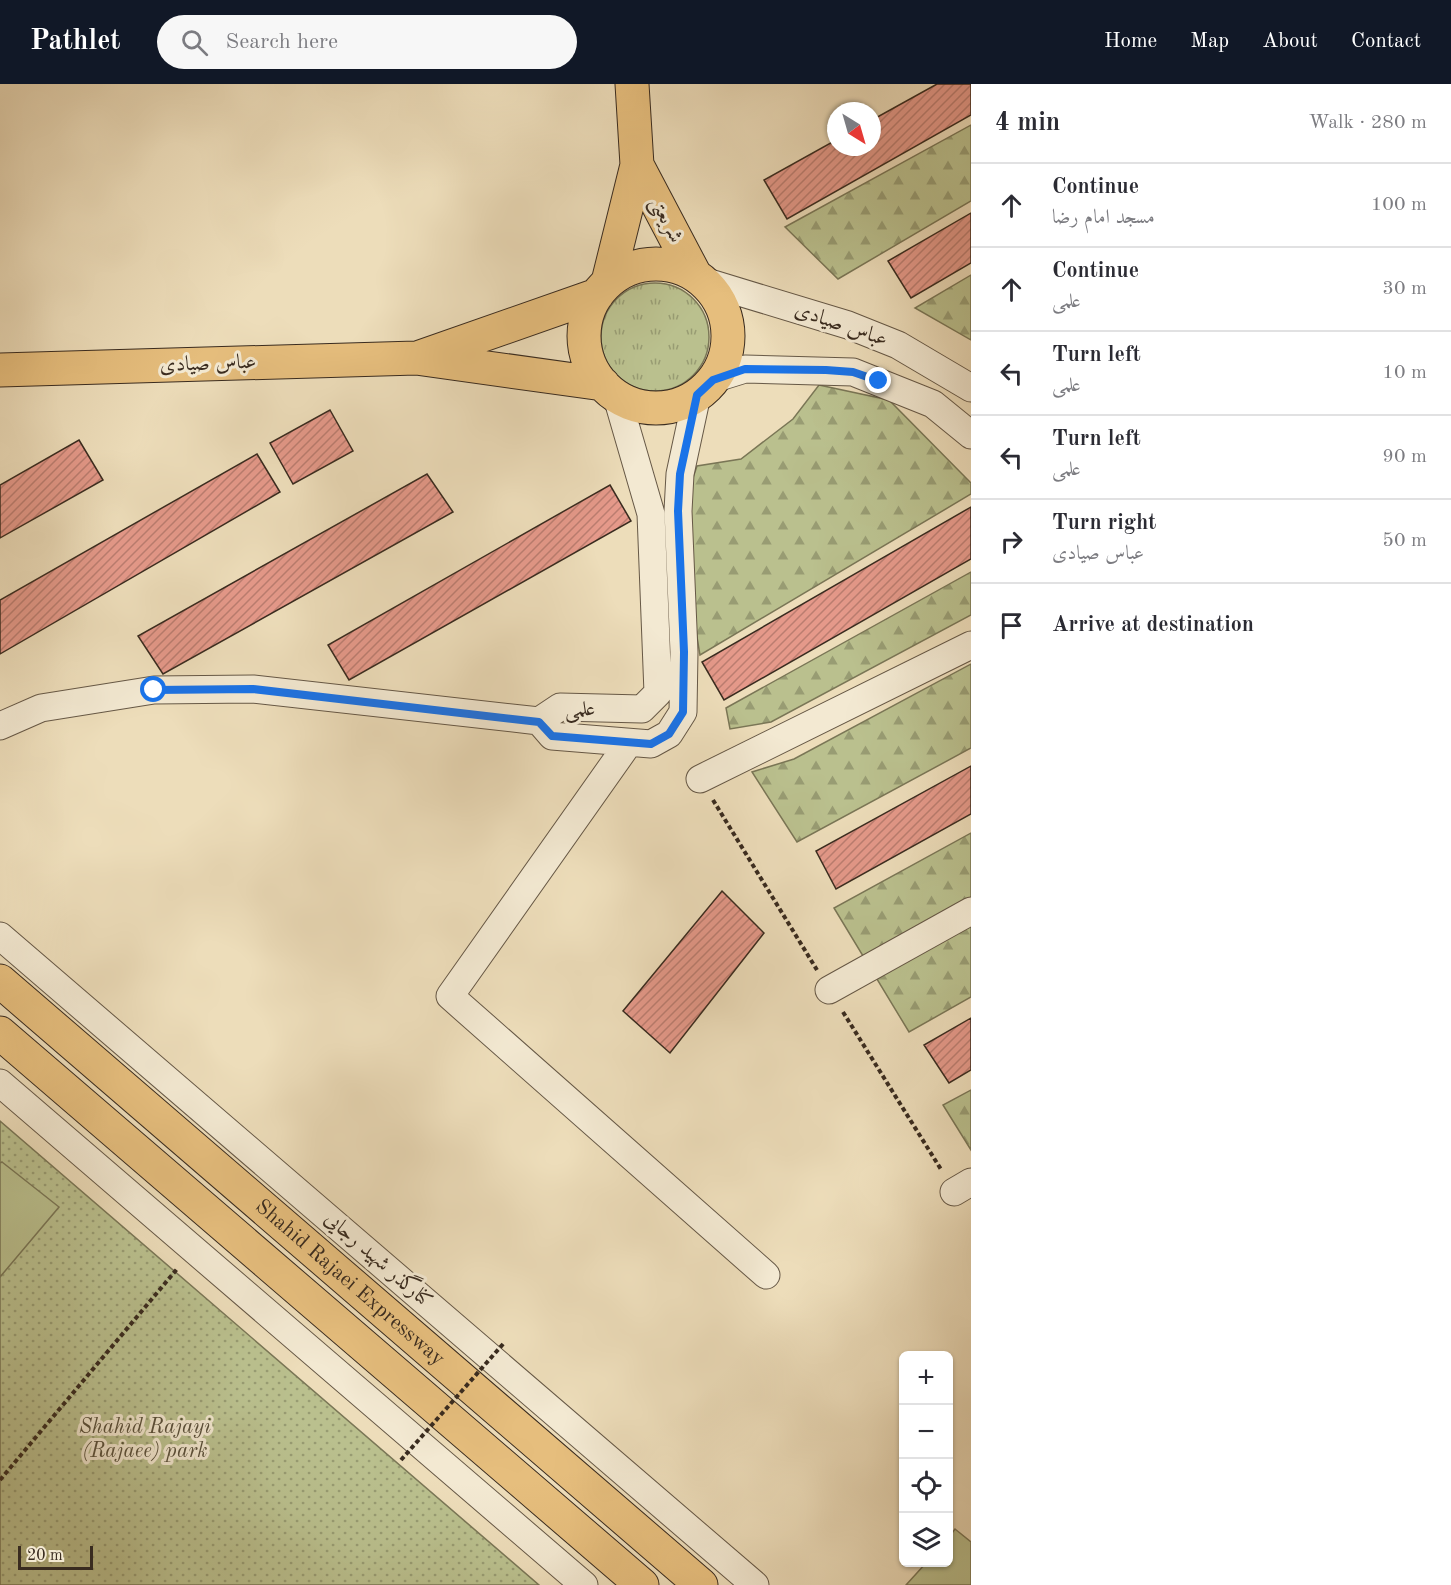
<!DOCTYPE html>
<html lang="en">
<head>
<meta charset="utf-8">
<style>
	:root { --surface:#fff; --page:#f7f7f7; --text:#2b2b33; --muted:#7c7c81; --line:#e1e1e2; --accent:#111827 }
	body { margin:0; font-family:"Old Standard TT",Amiri,serif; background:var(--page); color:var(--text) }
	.controls { position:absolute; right:18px; bottom:18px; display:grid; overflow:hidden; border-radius:9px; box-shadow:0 2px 4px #0004 }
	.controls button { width:54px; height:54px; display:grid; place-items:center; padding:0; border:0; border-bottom:2px solid var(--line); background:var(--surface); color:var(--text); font:30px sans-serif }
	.compass { position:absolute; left:827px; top:18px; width:54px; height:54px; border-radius:50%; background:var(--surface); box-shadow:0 2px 4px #0004; rotate:143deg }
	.scale { position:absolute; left:18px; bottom:15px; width:75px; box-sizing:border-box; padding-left:6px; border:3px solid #392b1f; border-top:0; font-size:16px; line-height:21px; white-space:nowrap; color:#392b1f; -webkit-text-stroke:4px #f3e9d2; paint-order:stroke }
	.stop { position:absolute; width:18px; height:18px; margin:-14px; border:4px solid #1a73e8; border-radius:50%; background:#fff }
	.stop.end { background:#1a73e8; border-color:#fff; box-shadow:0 2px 6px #0008 }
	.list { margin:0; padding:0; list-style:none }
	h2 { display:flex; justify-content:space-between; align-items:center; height:78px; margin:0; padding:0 24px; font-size:26px }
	h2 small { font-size:20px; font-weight:400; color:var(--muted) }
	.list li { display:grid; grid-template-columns:39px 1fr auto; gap:18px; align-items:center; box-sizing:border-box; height:84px; padding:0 24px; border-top:2px solid var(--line) }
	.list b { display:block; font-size:22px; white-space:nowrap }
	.list p { margin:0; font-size:20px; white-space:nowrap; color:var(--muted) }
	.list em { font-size:20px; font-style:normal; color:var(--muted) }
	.icon { flex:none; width:33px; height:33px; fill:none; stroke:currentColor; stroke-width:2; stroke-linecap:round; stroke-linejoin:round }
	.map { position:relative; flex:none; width:971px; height:1501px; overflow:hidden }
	header { display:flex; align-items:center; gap:36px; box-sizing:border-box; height:84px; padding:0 30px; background:var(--accent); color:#fff }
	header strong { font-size:28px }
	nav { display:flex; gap:33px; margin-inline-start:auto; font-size:21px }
	.search { width:420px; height:54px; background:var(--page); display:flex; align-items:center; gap:15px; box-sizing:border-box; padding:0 21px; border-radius:33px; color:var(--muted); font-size:22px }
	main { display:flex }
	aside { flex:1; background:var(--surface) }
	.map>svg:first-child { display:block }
	.grass { fill:url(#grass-tufts); stroke:#7a7656; stroke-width:1.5 }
	.forest { fill:url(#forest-firs); stroke:#7a7656; stroke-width:1.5 }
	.park { fill:url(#park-dots); stroke:#7a7656; stroke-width:1.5 }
	.garden { fill:#bac08e; stroke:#7a7656; stroke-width:1.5 }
	.building { fill:url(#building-hatch); stroke:#392b1f; stroke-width:1.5 }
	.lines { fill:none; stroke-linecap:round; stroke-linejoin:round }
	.minor-casing { stroke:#665846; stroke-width:29 }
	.major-casing { stroke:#392b1f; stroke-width:35 }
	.highway-casing { stroke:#392b1f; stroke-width:35 }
	.path { stroke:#392b1f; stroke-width:4; stroke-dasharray:4.5 3; stroke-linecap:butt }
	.minor { stroke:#f3e9d2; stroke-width:27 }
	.major { stroke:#e6be7d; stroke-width:33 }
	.highway { stroke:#e6be7d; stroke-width:33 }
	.path-bridge { stroke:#392b1f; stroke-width:4; stroke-dasharray:4.5 3; stroke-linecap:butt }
	.route { stroke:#1a73e8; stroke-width:8 }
	.labels { text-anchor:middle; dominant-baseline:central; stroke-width:6; stroke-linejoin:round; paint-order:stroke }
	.street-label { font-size:21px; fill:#392b1f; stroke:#f3e9d2 }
	.park-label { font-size:21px; font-style:italic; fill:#59503b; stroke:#f3e9d2 }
</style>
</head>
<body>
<header>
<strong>Pathlet</strong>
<div class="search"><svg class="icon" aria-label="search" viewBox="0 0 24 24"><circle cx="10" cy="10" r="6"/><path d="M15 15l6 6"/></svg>Search here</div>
<nav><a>Home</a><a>Map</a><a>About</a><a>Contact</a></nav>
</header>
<main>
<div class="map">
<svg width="971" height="1501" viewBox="0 0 971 1501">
	<defs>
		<pattern id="grass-tufts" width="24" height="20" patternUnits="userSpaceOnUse" patternTransform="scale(1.5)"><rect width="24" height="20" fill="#bac08e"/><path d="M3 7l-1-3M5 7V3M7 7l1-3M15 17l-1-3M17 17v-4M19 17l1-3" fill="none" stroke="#989c73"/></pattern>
		<pattern id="forest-firs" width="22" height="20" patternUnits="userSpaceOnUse" patternTransform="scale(1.5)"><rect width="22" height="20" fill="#bac08e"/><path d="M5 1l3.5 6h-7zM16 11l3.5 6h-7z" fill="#989c73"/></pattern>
		<pattern id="park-dots" width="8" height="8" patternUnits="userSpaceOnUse" patternTransform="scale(1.5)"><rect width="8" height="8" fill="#bac08e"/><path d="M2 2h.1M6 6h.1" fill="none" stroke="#989c73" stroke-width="1.8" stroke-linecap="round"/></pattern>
		<pattern id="building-hatch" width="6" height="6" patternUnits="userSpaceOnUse" patternTransform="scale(1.5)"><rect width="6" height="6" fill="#e5998a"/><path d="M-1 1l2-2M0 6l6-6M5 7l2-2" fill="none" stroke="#bb7d70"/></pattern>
	</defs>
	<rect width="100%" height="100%" fill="#edddba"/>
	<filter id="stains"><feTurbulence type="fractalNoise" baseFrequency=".00333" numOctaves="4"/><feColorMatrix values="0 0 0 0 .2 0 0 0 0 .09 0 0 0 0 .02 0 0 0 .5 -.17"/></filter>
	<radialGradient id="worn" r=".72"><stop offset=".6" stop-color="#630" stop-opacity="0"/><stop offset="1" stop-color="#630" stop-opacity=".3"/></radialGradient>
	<path class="grass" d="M601 253a54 54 0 1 1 108 0a54 54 0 1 1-108 0Z"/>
	<path class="forest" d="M971,41V117L838,195L785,143Z
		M971,191V256L915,224Z
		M819,301L889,316L971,399V410L700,571L678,438L697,382L741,375L793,335Z
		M971,488V531L771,638L730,645L726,624Z
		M971,580V664L797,758L752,688L794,675Z
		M971,749V913L909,948L834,824Z
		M971,1006V1066L943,1021Z"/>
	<path class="park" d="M0,1037L539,1501H0Z"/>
	<path class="garden" d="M2,1078L59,1123L0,1193V1079Z
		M955,1445L971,1458V1501H906L926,1479L948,1478L949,1453Z"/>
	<path class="building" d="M937,0H971V31L787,135L764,96L836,56V63H872V36Z
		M971,129V179L911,214L888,177Z
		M330,326L353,367L293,400L270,359Z
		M79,356L103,396L0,454V401Z
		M257,370L280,408L0,570V516Z
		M427,390L453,428L163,590L138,552Z
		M610,401L631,437L349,596L328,561Z
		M971,423V475L724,616L702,578Z
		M971,682V730L836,805L816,767Z
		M722,807L764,849L670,969L623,927Z
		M971,934V986L949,999L924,961Z"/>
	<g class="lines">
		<defs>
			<path id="minor" d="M703,197L848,241L898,261L971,304
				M713,295L745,285L853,288L933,320L971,351
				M539,637L552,652L651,660L669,650L683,628L684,568L678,427L680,390L697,311
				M539,637L560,623L642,625L658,609L651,430L617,313
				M0,642L41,624L154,606L253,605L539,637
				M628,660L450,912L766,1191
				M700,695L971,561
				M0,852L755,1501
				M829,906L971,827
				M0,999L584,1501
				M954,1108L971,1098"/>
			<path id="major" d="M632,0L637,81
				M584 252a72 72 0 1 1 144 0a72 72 0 1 1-144 0Z
				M608,198L637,81L695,191
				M420,273L597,211
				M0,286L416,274L603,300"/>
			<g id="highway">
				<path id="s1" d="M0,897L701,1501"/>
				<path d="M0,949L642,1501"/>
			</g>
		</defs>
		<use href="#minor" class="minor-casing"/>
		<use href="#major" class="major-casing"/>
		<use href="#highway" class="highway-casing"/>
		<path class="path" d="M713,716L817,886
			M843,928L942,1087
			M0,1396L177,1185"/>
		<use href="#minor" class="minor"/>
		<use href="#major" class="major"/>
		<use href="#highway" class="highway"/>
		<path class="path-bridge" d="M401,1376L504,1259"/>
	</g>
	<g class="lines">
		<path class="route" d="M154,606L253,605L539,638L552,652L651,660L669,650L683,628L684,568L678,427L680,390L697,311L713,296L745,285L826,286L853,288L879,297"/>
	</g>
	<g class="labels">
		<g class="street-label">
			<text transform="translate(666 136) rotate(62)">شریعتی</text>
			<text transform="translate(841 241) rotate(19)">عباس صیادی</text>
			<text transform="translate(208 280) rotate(-2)">عباس صیادی</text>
			<text transform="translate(580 626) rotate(-2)">علمی</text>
			<text transform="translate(378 1176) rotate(41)">کنارگذر شهید رجایی</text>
			<text stroke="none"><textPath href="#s1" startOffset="462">Shahid Rajaei Expressway</textPath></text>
		</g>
		<g class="park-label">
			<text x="145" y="1343">Shahid Rajayi<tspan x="145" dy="24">(Rajaee) park</tspan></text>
		</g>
	</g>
	<rect width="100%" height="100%" filter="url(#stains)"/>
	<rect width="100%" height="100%" fill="url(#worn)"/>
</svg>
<div class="controls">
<button>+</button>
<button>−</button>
<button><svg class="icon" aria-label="locate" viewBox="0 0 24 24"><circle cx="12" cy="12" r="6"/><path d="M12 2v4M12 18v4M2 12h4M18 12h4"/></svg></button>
<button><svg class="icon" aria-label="layers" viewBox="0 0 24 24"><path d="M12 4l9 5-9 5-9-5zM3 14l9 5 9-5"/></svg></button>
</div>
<svg class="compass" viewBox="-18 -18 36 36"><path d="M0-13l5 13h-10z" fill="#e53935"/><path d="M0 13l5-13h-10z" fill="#7c7c81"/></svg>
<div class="scale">20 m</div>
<div class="stop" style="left:154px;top:606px"></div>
<div class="stop end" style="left:879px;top:297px"></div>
</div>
<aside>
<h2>4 min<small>Walk · 280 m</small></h2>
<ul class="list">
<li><svg class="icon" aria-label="ahead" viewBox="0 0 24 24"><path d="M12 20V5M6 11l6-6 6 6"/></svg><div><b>Continue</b><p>مسجد امام رضا</p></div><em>100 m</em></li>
<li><svg class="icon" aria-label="ahead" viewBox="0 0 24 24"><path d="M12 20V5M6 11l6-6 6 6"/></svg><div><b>Continue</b><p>علمی</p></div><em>30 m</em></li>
<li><svg class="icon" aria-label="left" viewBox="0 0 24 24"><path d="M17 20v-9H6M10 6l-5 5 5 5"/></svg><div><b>Turn left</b><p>علمی</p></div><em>10 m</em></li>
<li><svg class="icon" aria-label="left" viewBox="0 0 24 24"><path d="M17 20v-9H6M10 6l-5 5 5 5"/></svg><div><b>Turn left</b><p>علمی</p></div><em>90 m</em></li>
<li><svg class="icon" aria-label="right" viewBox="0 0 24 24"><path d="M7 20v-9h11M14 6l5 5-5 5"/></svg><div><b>Turn right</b><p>عباس صیادی</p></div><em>50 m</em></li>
<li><svg class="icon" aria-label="arrive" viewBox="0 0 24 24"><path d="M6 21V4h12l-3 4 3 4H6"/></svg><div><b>Arrive at destination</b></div></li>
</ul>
</aside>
</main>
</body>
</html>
